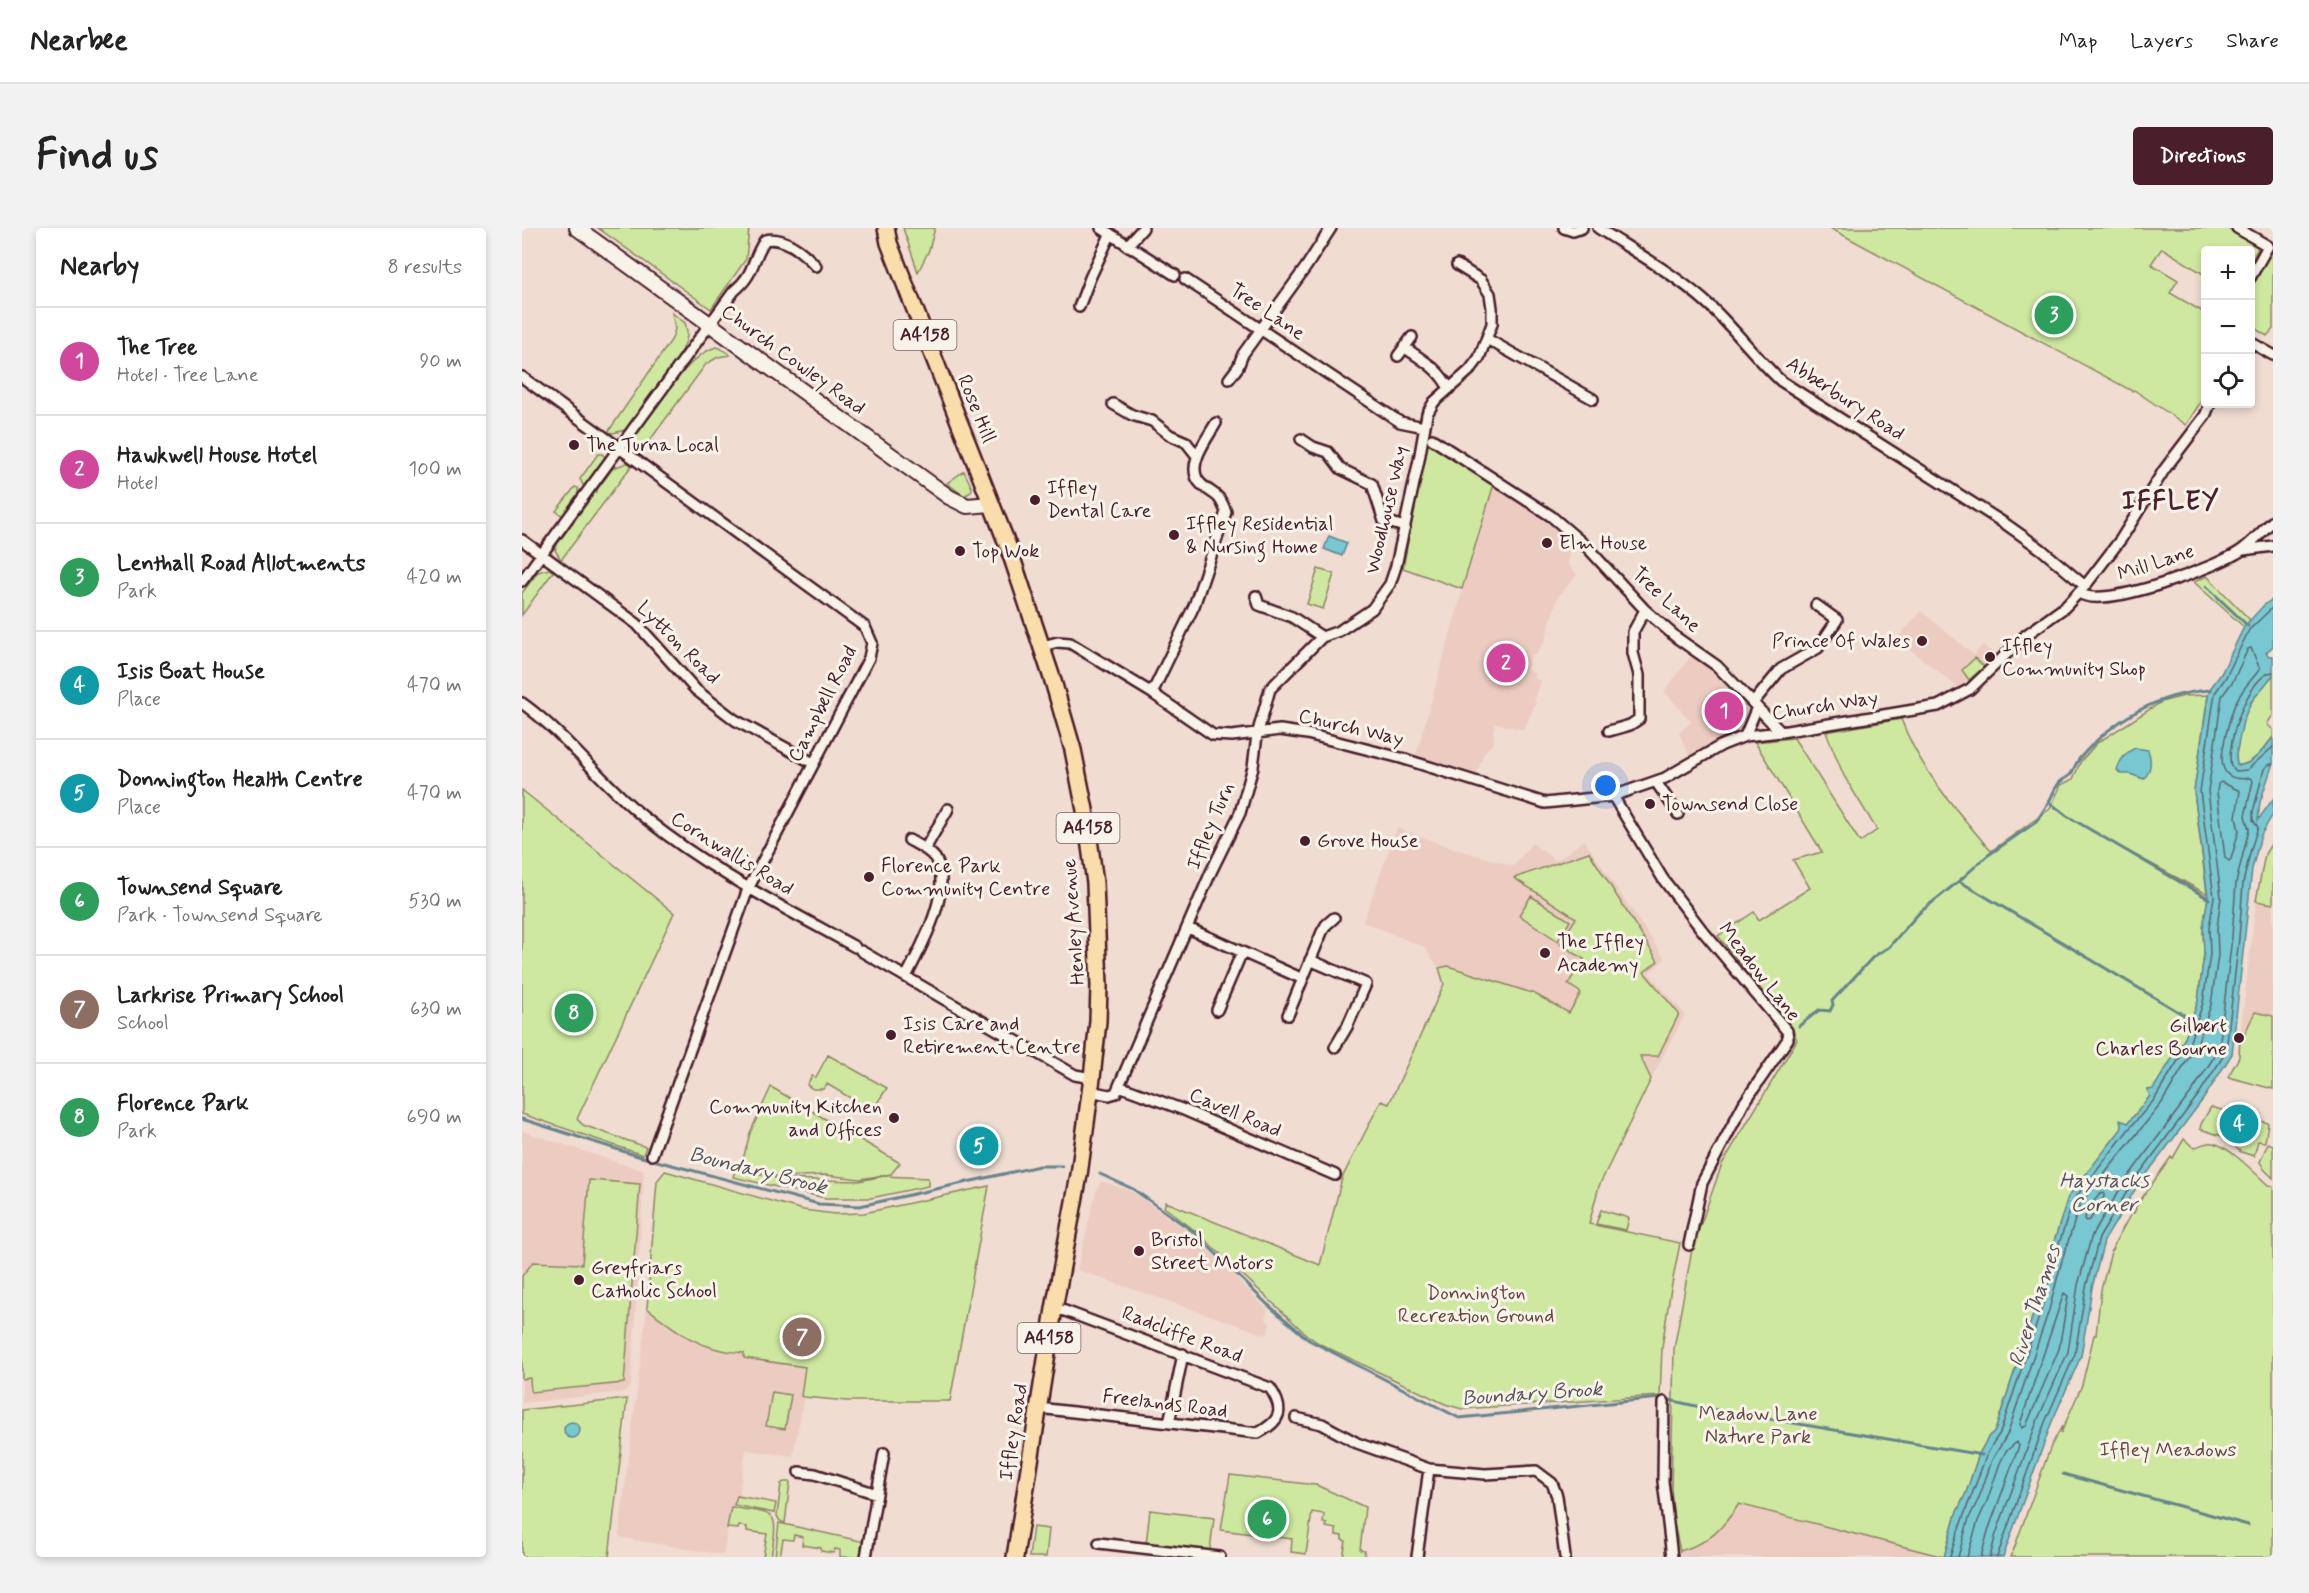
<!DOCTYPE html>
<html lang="en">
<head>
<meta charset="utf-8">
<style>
	:root { --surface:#fff; --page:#f2f2f2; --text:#222; --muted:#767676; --line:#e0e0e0; --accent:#4a1f2b }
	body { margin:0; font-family:Mynerve,sans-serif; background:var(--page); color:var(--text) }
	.controls { position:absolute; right:18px; top:18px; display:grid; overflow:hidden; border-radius:6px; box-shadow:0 3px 9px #0003 }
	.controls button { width:54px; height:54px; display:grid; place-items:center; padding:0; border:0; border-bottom:2px solid var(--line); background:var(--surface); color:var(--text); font:30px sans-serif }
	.you { position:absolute; left:1084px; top:558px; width:21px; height:21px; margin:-15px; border:4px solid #fff; border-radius:50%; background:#1a73e8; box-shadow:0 0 0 9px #1a73e833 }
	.badge { display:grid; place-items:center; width:39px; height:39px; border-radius:50%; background:var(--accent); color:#fff; font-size:20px; font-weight:700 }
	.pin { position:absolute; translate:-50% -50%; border:3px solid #fff; box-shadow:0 2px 6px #0006 }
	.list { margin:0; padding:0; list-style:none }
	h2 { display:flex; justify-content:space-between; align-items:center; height:78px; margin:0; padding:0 24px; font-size:26px }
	h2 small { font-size:20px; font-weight:400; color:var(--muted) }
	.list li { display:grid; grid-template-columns:39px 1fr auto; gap:18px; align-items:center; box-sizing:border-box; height:108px; padding:0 24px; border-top:2px solid var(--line) }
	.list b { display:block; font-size:22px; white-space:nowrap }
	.list p { margin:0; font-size:20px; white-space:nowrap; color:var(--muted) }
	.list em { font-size:20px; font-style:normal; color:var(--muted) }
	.icon { flex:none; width:33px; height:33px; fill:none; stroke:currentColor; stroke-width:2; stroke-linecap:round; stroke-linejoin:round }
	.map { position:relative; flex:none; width:1751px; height:1329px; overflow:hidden; border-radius:6px }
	header { display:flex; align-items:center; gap:36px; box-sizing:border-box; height:84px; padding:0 30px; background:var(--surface); border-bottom:2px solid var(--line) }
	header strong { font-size:28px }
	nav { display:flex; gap:33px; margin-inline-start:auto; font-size:21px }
	.intro { display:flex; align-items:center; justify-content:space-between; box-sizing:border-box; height:144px; padding:0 36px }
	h1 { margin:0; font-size:42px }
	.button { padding:15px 27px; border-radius:6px; background:var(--accent); color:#fff; font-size:21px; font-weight:700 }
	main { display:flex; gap:36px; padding:0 36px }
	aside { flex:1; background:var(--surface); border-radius:6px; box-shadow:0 3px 9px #0003 }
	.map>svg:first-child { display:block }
	.built { fill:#ecccc1 }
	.green { fill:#cee99f; stroke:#8c8465; stroke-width:1.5 }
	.water { fill:#77c8d0; stroke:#65848e; stroke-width:1.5 }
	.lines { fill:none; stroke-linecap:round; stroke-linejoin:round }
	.shore { stroke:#5c636d; stroke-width:1.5 }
	.stream { stroke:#65848e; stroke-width:3 }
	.minor-casing { stroke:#4a1f2b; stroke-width:14 }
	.secondary-casing { stroke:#4a1f2b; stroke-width:18 }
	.primary-casing { stroke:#4a1f2b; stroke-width:20 }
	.minor { stroke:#f7f3e8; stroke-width:9 }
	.secondary { stroke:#f7f3e8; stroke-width:14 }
	.primary { stroke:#f9deab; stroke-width:15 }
	.poi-dot { fill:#4a1f2b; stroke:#f7f3e8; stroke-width:2 }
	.labels { text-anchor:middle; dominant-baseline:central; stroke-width:6; stroke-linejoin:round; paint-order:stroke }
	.shield { fill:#f7f3e8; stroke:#7e5f64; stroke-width:1.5 }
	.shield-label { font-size:18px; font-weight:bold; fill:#4a1f2b }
	.street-label { font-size:20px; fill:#4a1f2b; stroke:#f7f3e8 }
	.poi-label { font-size:20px; fill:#4a1f2b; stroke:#f7f3e8; text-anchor:start }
	.park-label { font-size:20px; fill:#644742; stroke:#f7f3e8 }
	.water-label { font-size:21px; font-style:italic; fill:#58525d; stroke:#f7f3e8 }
	.district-label { font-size:26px; font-weight:bold; letter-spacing:1.5px; fill:#4a1f2b; stroke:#f7f3e8 }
</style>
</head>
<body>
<header>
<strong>Nearbee</strong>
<nav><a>Map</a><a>Layers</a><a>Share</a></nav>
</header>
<div class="intro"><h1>Find us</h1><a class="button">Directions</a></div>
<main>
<aside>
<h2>Nearby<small>8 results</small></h2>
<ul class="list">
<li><span class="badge" style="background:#d1479c">1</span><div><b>The Tree</b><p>Hotel · Tree Lane</p></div><em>90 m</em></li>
<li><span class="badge" style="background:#d1479c">2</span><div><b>Hawkwell House Hotel</b><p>Hotel</p></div><em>100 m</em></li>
<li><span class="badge" style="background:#2e9e5b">3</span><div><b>Lenthall Road Allotments</b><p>Park</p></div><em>420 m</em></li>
<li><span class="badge" style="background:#0f9aa8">4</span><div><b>Isis Boat House</b><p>Place</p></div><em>470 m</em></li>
<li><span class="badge" style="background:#0f9aa8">5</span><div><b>Donnington Health Centre</b><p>Place</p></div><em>470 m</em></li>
<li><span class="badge" style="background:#2e9e5b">6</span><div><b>Townsend Square</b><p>Park · Townsend Square</p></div><em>530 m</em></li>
<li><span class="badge" style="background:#8d6e63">7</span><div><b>Larkrise Primary School</b><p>School</p></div><em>630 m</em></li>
<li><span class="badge" style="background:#2e9e5b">8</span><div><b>Florence Park</b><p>Park</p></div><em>690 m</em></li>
</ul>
</aside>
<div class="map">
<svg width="1751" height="1329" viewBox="0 0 1751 1329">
	<rect width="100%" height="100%" fill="#f0dcd1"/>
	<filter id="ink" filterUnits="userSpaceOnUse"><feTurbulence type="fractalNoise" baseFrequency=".0167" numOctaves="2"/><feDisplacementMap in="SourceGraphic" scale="12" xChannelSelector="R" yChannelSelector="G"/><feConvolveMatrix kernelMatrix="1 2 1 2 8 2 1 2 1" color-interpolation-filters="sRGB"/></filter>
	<g filter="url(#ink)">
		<path class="built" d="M971,255L1049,311L1046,336L1055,347L1036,369L1023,412L1014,427L1009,426L1005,442L1013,446L1012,450L1019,453L1012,473L1014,474L1002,502L973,495L971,502L972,511L971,516L963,523L954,546L894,527Z
			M1399,383L1452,427L1461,417L1474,428L1437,460L1375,411Z
			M1171,426L1207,452L1204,456V462L1216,475L1223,470L1226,474L1229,486L1218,503L1169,531L1157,505L1169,494L1142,463Z
			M875,600L927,619L991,638L1010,615L1034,633L1062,612L1143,731L1127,745L1163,786L1129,851L1118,827L926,738L917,740L902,719L841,694Z
			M1734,673L1751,676V788L1733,784L1721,809H1718Z
			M0,903L122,943L109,1159L102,1164L0,1175Z
			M143,943L281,982L313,986L342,985L467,958L428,1173L329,1146L279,1168L282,1169L271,1228L224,1222L217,1268H215L212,1280H209L201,1327L100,1310L97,1307L125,1080L135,953Z
			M579,953L609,963L672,1007L746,1082L743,1090L748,1096L745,1107L555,1042L574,964Z
			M1149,1261L1272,1289L1420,1329H1159L1152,1296Z"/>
		<path class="green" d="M76,0H227L224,31L189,81Z
			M381,0H413L407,22L396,44Z
			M1308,0H1704L1737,18L1729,33L1728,22H1684L1683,47L1640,20L1629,36L1656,52L1648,65L1683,85V167L1664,197L1612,162L1610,163Z
			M1751,14V101L1745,108L1729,98L1728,57Z
			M150,85L163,95C164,99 166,104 165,108C161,133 119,180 103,202L91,205L86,204L150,111L153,101Z
			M194,119L198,120L208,127L196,129L184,136L117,227L112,218V210C132,184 164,128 194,119Z
			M905,214L972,256L940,361L881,340Z
			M76,226H80L83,229L82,232L64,256L61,257L58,251Z
			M105,235L110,237L39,332L33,322L36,315L91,240Z
			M442,243L450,260L449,264L442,268L425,255Z
			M53,259L56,260V268L41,288L34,283Z
			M27,341L31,344L0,387V365L16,344Z
			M796,341L812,346L801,381L785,376Z
			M1685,348L1728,392L1722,399L1672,354Z
			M1453,430L1462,439L1447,452L1440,442Z
			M1751,447V487L1745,496L1751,502V509C1743,520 1729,539 1715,537C1711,519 1720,488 1730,473C1736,464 1744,455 1751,447Z
			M1686,467L1672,563L1685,666L1589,614L1686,669L1681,700L1682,726L1676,773L1663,810L1628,868L1546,969L1526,1033L1514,1078L1473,1203L1467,1208L1457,1226L1444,1265L1434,1286L1422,1329L1217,1276C1199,1302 1189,1314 1158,1323L1152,1296L1149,1261L1152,1121L1170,1021L1200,936L1275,812L1270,800L1196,708L1232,684L1237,692L1288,660L1271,632L1300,624L1233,514L1272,510L1338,614L1355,602L1322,548L1304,504L1379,491C1398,542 1434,582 1469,623L1528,581L1539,557L1551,551L1559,533L1575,515L1639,474L1662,468Z
			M0,562L152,685L55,891L61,897L124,919L121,927L0,886Z
			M1751,613V676L1734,673L1743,626Z
			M1067,624L1136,733L1122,744L1157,786L1136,828H1118L1129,851L1077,958L1067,996L1158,1015L1148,1066L1140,1119L1138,1168L940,1181L923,1176L798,1116L785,1107L675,1004L642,979L644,974L798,1037L820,950L859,873L867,876L922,756L917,740L926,738L1013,766L1047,785L1059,765L1046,756L1062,731L1038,716L1054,690L992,650Z
			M1009,668L1048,693L1036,713L997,687Z
			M1733,784L1751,788V861L1706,849L1717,829L1718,809H1721Z
			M306,827L365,860L350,883L305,856L301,861H291L285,857L290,848L294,849Z
			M249,859L378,935L369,946L338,951L304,947L257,949L219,939L228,905Z
			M1689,879L1746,895L1743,914L1736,913L1732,928L1719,924L1700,908L1678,901L1679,896Z
			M1662,911L1672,920C1679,917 1684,914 1691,915C1707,918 1734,946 1746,957L1751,958V1329H1489L1529,1218L1540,1198L1539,1205L1560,1157L1572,1107H1574L1579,1062L1589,1024L1592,1020L1591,1018L1610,984L1612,985L1614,981L1613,980L1649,929L1651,930Z
			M1746,915L1751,917V950L1742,941L1738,934Z
			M214,940L258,951L337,953L362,948L406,950V958L349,970H303L211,949Z
			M143,943L281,982L313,986L342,985L467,958L428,1173H325L282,1169L279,1168L283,1139L222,1130V1125C179,1123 157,1105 125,1080L135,953Z
			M67,952L118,956L102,1155L9,1164L8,1150L0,1151V1048L11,1034L60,1036Z
			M1079,982L1107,990L1104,1002L1074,996Z
			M250,1164L269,1167L263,1201L244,1198Z
			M105,1171L87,1329H0V1182Z
			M708,1247L794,1257L843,1279L838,1322L843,1323L842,1329H821L824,1313L820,1312V1308L814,1307V1301L804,1299L805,1296L801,1295L802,1286L790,1284L784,1326L769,1324L770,1311L699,1302Z
			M262,1254H268L263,1295L258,1293L255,1288L259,1256Z
			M215,1268L254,1275L252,1285L212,1277Z
			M209,1279C255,1287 257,1280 249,1329H241L245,1306L225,1303V1299L217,1298L216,1301L205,1300Z
			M628,1282L692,1290L688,1322L624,1316Z
			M257,1295L343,1314L340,1329H318V1322L313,1321L312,1325L299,1323V1320L280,1317L281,1309L272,1307L271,1312L261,1311L258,1329H253Z
			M511,1299L527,1301L524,1329H507Z"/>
		<path class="water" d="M807,308L825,315L820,328L802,321Z
			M1751,371V418L1744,425L1747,428H1751V447L1729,474L1721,493L1714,527L1715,537C1729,539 1743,520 1751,509V535L1738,574L1736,592L1751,571V586L1739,607L1730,641L1710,826L1682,870L1614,960L1582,1013L1570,1060L1559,1128L1529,1196L1481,1329H1422L1434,1286L1444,1265L1457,1226L1467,1208L1473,1203L1514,1078L1526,1033L1546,969L1600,900L1598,892L1606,895L1628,868L1625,862L1631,861L1663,810L1676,773L1682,726L1681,700L1686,669L1672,563L1687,462L1699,446L1722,399L1742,377Z
			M1613,520L1626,522C1630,532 1629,543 1622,551L1608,546H1599L1595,542C1598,532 1604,524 1613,520Z
			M42 1202a8 8 0 1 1 16 0a8 8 0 1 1-16 0Z"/>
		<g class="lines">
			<path class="shore" d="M1751,444C1727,446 1703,517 1709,538L1714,543L1725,542L1751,519
				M1699,554L1718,563L1714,589L1717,603L1709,631L1707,633L1703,630L1695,564L1696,556Z
				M1582,965V969L1568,992L1564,993L1563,990L1566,980L1578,966Z
				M1542,1065L1546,1068L1537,1121L1504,1198L1500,1200L1498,1196Z
				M1428,1329C1434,1307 1442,1287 1450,1266C1459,1244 1463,1224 1478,1205L1520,1080L1531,1034L1551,973L1607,901L1632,872L1668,813L1681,775L1688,726L1687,700L1692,669L1678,563L1693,465L1704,449L1727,402L1751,379
				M1436,1329L1447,1290L1457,1270L1470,1232L1485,1207L1527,1082L1539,1036L1558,976L1639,876L1675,816L1689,777L1696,727L1695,700L1699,669L1686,563L1700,468L1711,453L1726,421L1729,420L1738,441C1732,449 1724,457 1718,467C1711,477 1708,490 1705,502C1699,525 1692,556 1728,550L1731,553L1723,588L1727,601L1714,655L1710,709L1697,821L1671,862L1603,953L1570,1007L1556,1057L1546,1124L1516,1191L1474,1306L1468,1329
				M1445,1329L1456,1293L1465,1273L1478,1235L1484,1223L1495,1214L1497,1218L1466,1303L1459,1329
				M1475,1329L1523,1194L1553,1126L1564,1059L1577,1010L1609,957L1677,866L1704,824L1717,710L1721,655L1729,621L1736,599L1731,592V584L1742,541L1746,537L1751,536"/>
			<path class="stream" d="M1684,358L1726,398
				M1527,574C1530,568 1533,559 1538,554C1541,551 1546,550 1549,546C1552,541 1554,535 1558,530C1591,491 1638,465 1689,462
				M1437,653L1465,628L1514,594L1527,574L1545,588L1687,671
				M1277,798L1297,782L1308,783L1311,777L1310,773L1351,729L1367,719L1397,685L1437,653L1672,793
				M0,891L116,928L297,976L338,978L517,938H540
				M578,946L611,961L672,1004L745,1076L787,1112L937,1190L1138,1170L1183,1180L1460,1227
				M1541,1246L1726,1297"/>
			<defs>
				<path id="minor" d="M579,0L653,47
					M1042,0L1051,3L1060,0
					M1076,0C1113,24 1153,46 1186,76C1212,100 1233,129 1259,153L1485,297L1519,321L1563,358
					M1715,0L1746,18L1728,50
					M605,18L621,0
					M663,51L878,194L902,199
					M557,79L568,50L588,7
					M965,111L1071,171
					M1728,114L1751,127
					M882,119C900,132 918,141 927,161
					M876,128L890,109
					M0,149L343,399L350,415L347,430L226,661L130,927
					M707,151L716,139L721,126L784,39L809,0
					M591,176L610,187L630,193L648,207L664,214L675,228
					M779,211L791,219L806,224L819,241L850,256L862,293L883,299
					M910,211L1029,288L1064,318L1123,382L1155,410L1195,438L1259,504
					M0,312L115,396L174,462L213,492L291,535
					M1721,322L1751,318
					M0,353L212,63C233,46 229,33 243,12C262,8 282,25 294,38
					M1558,365C1579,383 1698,338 1720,322C1731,314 1741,302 1751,293
					M734,368L737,377L770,389L800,409
					M520,418L536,414L548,415L630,465L691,507L710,508L758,502L785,506L879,530L1023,575L1091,568L1143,550L1200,517L1223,508L1259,504L1416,478L1448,461L1504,407L1543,379L1563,358L1599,311L1642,242L1683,188L1688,176
					M630,465L672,378L704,284C696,263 693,269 679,256C662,239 685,211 694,195
					M0,475C46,508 79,555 123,590C187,642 261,679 333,719
					M1231,475L1259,441L1296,420L1315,392L1294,377
					M1087,503L1108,497L1117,491V447L1111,425V404L1123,382
					M1223,508L1235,479
					M1134,554L1156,586
					M1091,568L1141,651L1180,702L1265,803L1266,811L1222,875L1180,955L1167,1017
					M403,621L426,581
					M666,700L781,751
					M339,723L553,847L570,850
					M788,732L844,756L825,799L813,819
					M384,749C398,721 433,660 413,630C407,622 396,617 387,612
					M695,782L720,724
					M766,787L800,704L804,697L812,690
					M597,858L662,882L813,947
					M568,863L587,867L594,865L596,860L689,644L718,585L731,539L735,507L748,461L800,409L817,403L850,381L868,356L874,338L897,232L905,186L912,174L948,142L957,130L970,96V80L968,66L959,52L935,37
					M1142,1174L1141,1253L1150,1329
					M516,1180L736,1205C759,1193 763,1182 748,1160L543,1083L532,1081
					M774,1190L800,1196L835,1215L907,1241L963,1246L1014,1243L1030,1255L1035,1268L1043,1329
					M647,1195L661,1126
					M277,1244L293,1246L355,1266
					M577,1315L698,1329
					M344,1329L362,1225
					M895,1329L907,1241"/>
				<path id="secondary" d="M55,0L427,269L445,278L469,276"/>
				<path id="primary" d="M364,0L367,15L388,69L486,318L531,453L551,522L563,582L573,655L577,758L576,793L570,850L557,947L532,1081L493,1329"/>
			</defs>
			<use href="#minor" class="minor-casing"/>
			<use href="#secondary" class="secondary-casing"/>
			<use href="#primary" class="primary-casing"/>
			<use href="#minor" class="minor"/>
			<use href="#secondary" class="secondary"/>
			<use href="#primary" class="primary"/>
		</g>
	</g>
	<g class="poi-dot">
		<circle cx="52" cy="217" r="6"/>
		<circle cx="513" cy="272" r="6"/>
		<circle cx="652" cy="307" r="6"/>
		<circle cx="1025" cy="315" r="6"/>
		<circle cx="438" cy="323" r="6"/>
		<circle cx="1400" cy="413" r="6"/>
		<circle cx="1468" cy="429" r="6"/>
		<circle cx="1128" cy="576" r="6"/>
		<circle cx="783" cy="613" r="6"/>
		<circle cx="347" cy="649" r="6"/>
		<circle cx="1023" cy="725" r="6"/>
		<circle cx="369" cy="807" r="6"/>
		<circle cx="1717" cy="810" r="6"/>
		<circle cx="372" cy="890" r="6"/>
		<circle cx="617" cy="1023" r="6"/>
		<circle cx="57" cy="1052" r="6"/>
	</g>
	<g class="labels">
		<g class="shield">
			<rect x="371.5" y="92" width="63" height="30" rx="4.5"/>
			<rect x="534.5" y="585" width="63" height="30" rx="4.5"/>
			<rect x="495.5" y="1095" width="63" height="30" rx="4.5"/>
		</g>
		<g class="shield-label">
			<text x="403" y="107">A4158</text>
			<text x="566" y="600">A4158</text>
			<text x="527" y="1110">A4158</text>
		</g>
		<g class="street-label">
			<text transform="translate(745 84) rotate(34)">Tree Lane</text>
			<text transform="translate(271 132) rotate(36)">Church Cowley Road</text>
			<text transform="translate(1323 171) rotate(33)">Abberbury Road</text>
			<text transform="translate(454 181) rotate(68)">Rose Hill</text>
			<text transform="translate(865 282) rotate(-77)">Woodhouse Way</text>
			<text transform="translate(1634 335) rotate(-18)">Mill Lane</text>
			<text transform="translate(1144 372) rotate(43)">Tree Lane</text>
			<text transform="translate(156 415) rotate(45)">Lytton Road</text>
			<text transform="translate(301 476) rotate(-63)">Campbell Road</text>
			<text transform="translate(1303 478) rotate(-9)">Church Way</text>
			<text transform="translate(829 500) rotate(13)">Church Way</text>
			<text transform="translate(689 598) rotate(-67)">Iffley Turn</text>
			<text transform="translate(210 626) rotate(32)">Cornwallis Road</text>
			<text transform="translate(552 694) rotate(-94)">Henley Avenue</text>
			<text transform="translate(1237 744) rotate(52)">Meadow Lane</text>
			<text transform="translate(713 885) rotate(23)">Cavell Road</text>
			<text transform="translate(660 1107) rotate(21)">Radcliffe Road</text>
			<text transform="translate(643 1176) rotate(7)">Freelands Road</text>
			<text transform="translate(492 1204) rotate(-81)">Iffley Road</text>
		</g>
		<g class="poi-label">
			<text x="64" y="217">The Turna Local</text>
			<text x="525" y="260">Iffley<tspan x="525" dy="23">Dental Care</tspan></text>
			<text x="664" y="296">Iffley Residential<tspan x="664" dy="23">&amp; Nursing Home</tspan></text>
			<text x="1037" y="315">Elm House</text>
			<text x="450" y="323">Top Wok</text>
			<text x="1388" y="413" text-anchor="end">Prince Of Wales</text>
			<text x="1480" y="418">Iffley<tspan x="1480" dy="23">Community Shop</tspan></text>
			<text x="1140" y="576">Townsend Close</text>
			<text x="795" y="613">Grove House</text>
			<text x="359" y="638">Florence Park<tspan x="359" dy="23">Community Centre</tspan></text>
			<text x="1035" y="714">The Iffley<tspan x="1035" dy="23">Academy</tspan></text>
			<text x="381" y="796">Isis Care and<tspan x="381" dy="23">Retirement Centre</tspan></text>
			<text x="1705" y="798" text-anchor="end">Gilbert<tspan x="1705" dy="23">Charles Bourne</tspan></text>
			<text x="360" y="879" text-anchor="end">Community Kitchen<tspan x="360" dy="23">and Offices</tspan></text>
			<text x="629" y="1012">Bristol<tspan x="629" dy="23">Street Motors</tspan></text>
			<text x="69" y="1040">Greyfriars<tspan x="69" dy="23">Catholic School</tspan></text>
		</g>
		<g class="park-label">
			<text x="954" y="1065">Donnington<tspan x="954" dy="23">Recreation Ground</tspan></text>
			<text x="1236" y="1186">Meadow Lane<tspan x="1236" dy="23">Nature Park</tspan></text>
			<text x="1646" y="1222">Iffley Meadows</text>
		</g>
		<g class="water-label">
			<text transform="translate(236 943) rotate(14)">Boundary Brook</text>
			<text x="1582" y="953">Haystacks<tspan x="1582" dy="24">Corner</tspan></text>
			<text transform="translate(1513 1078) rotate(-72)">River Thames</text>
			<text transform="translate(1010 1166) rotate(-4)">Boundary Brook</text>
		</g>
		<g class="district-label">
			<text x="1649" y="274">IFFLEY</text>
		</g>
	</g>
</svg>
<div class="controls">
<button>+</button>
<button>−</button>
<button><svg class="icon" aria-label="locate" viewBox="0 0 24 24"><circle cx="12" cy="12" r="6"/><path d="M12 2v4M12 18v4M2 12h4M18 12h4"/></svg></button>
</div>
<div class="you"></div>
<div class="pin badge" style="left:1202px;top:483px;background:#d1479c">1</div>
<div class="pin badge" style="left:984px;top:435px;background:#d1479c">2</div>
<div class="pin badge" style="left:1532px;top:87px;background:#2e9e5b">3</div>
<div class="pin badge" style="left:1717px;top:896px;background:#0f9aa8">4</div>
<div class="pin badge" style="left:457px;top:918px;background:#0f9aa8">5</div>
<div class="pin badge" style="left:745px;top:1291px;background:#2e9e5b">6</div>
<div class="pin badge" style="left:280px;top:1109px;background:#8d6e63">7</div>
<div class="pin badge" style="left:52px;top:785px;background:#2e9e5b">8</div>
</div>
</main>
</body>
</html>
